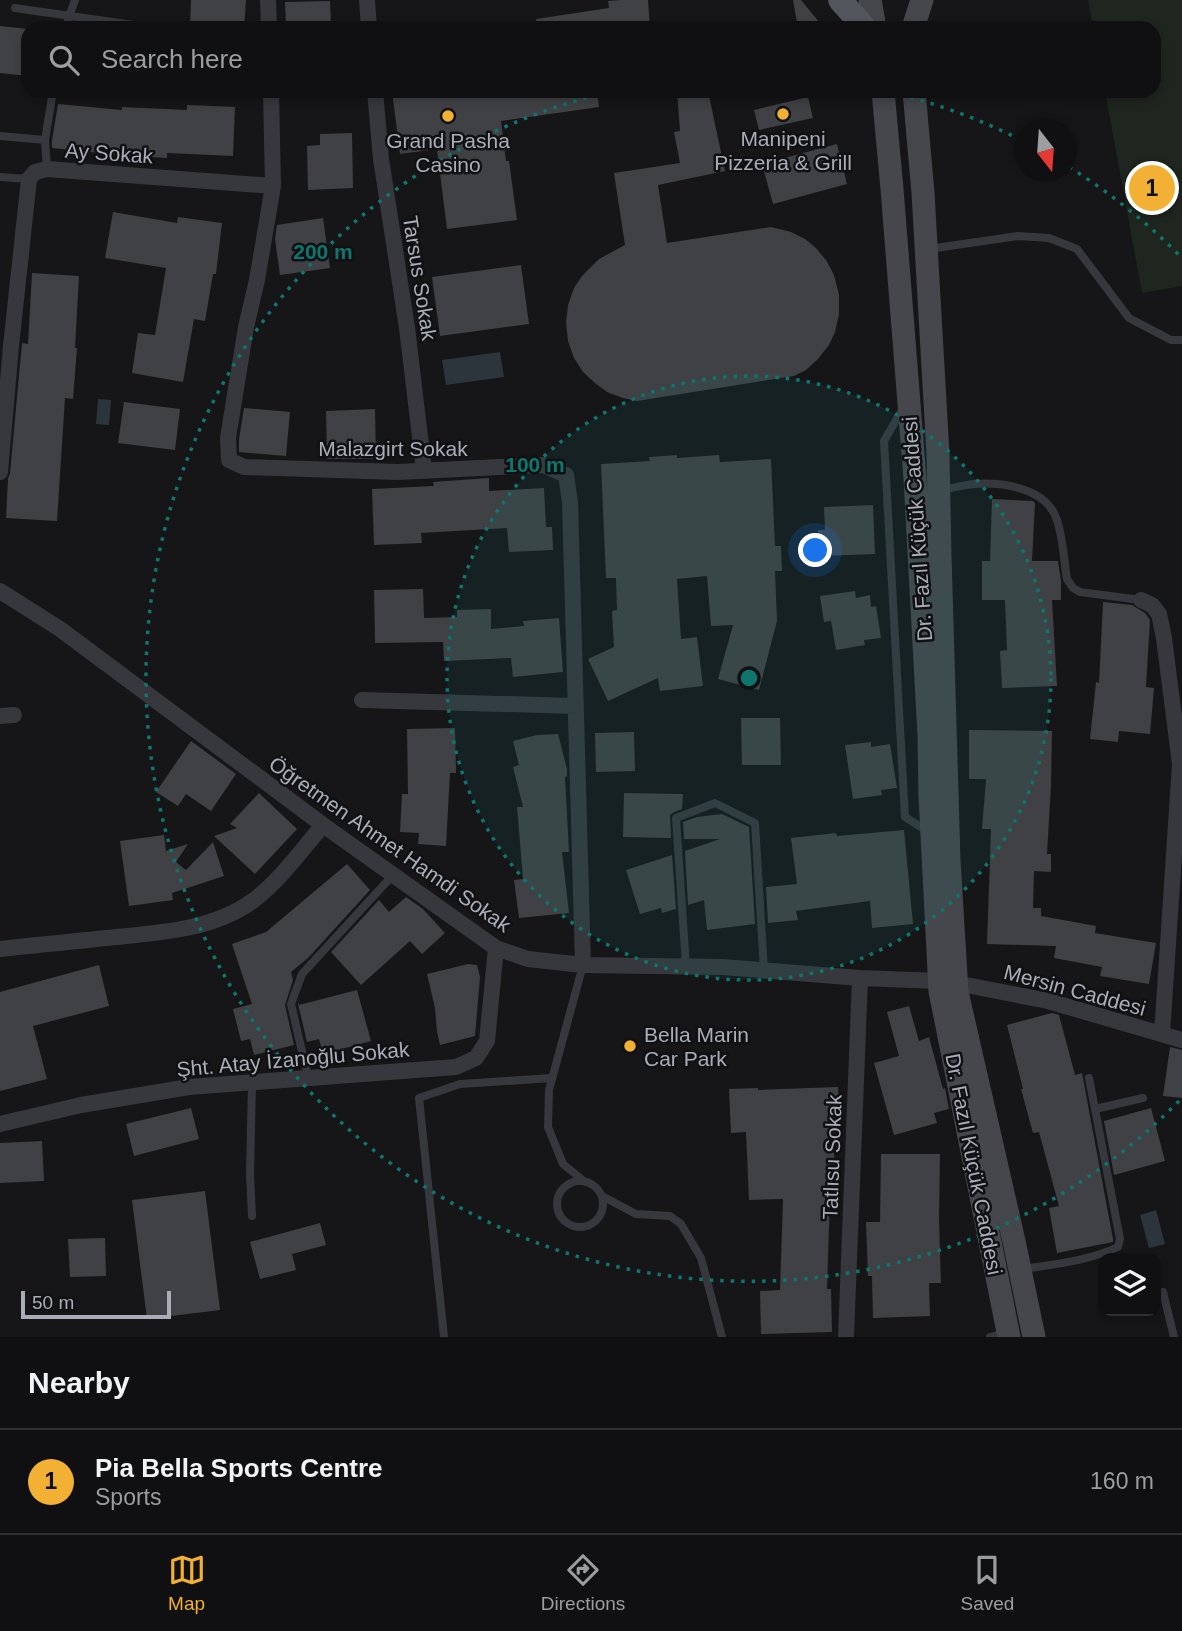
<!DOCTYPE html>
<html lang="en">
<head>
<meta charset="utf-8">
<style>
	:root { --surface:#101012; --page:#1e1e20; --text:#f1f3f6; --muted:#9c9d9f; --line:#303032; --accent:#f2b134 }
	body { margin:0; font-family:Helvetica,sans-serif; background:var(--page); color:var(--text) }
	.controls { position:absolute; right:21px; bottom:21px; display:grid; overflow:hidden; border-radius:14px; box-shadow:0 4px 10px #0003 }
	.controls button { width:63px; height:63px; display:grid; place-items:center; padding:0; border:0; border-bottom:2px solid var(--line); background:var(--surface); color:var(--text); font:35px sans-serif }
	.compass { position:absolute; left:1014px; top:119px; width:63px; height:63px; border-radius:50%; background:var(--surface); box-shadow:0 4px 10px #0003; rotate:163deg }
	.scale { position:absolute; left:21px; bottom:18px; width:150px; box-sizing:border-box; padding-left:7px; border:4px solid #a8adb8; border-top:0; font-size:19px; line-height:24px; white-space:nowrap; color:#a8adb8; -webkit-text-stroke:5px #111113; paint-order:stroke }
	.you { position:absolute; left:816px; top:551px; width:24px; height:24px; margin:-18px; border:5px solid #fff; border-radius:50%; background:#1a73e8; box-shadow:0 0 0 10px #1a73e833 }
	.badge { display:grid; place-items:center; width:46px; height:46px; border-radius:50%; background:var(--accent); color:#111; font-size:23px; font-weight:700 }
	.pin { position:absolute; translate:-50% -50%; border:4px solid #fff; box-shadow:0 2px 7px #0006 }
	.list { margin:0; padding:0; list-style:none }
	h2 { display:flex; justify-content:space-between; align-items:center; height:91px; margin:0; padding:0 28px; font-size:30px }
	h2 small { font-size:23px; font-weight:400; color:var(--muted) }
	.list li { display:grid; grid-template-columns:46px 1fr auto; gap:21px; align-items:center; box-sizing:border-box; height:105px; padding:0 28px; border-top:2px solid var(--line) }
	.list b { display:block; font-size:26px; white-space:nowrap }
	.list p { margin:0; font-size:23px; white-space:nowrap; color:var(--muted) }
	.list em { font-size:23px; font-style:normal; color:var(--muted) }
	.icon { flex:none; width:38px; height:38px; fill:none; stroke:currentColor; stroke-width:2; stroke-linecap:round; stroke-linejoin:round }
	.map { position:relative; flex:none; width:1182px; height:1337px; overflow:hidden }
	.search { position:absolute; background:var(--surface); box-shadow:0 4px 10px #0003; left:21px; right:21px; top:21px; height:77px; display:flex; align-items:center; gap:18px; box-sizing:border-box; padding:0 24px; border-radius:21px; color:var(--muted); font-size:26px }
	.sheet { height:196px; background:var(--surface) }
	nav { display:flex; justify-content:space-around; align-items:center; box-sizing:border-box; height:98px; border-top:2px solid var(--line); background:var(--surface); font-size:19px; color:var(--muted) }
	nav a { display:grid; justify-items:center; gap:4px }
	nav .on { color:var(--accent) }
	.map>svg:first-child { display:block }
	.green { fill:#1e261f }
	.water { fill:#2c353c }
	.building { fill:#404145 }
	.lines { fill:none; stroke-linecap:round; stroke-linejoin:round }
	.lane { stroke:#37383d; stroke-width:8 }
	.street { stroke:#37383d; stroke-width:16 }
	.secondary { stroke:#45474d; stroke-width:23 }
	.primary { stroke:#53555c; stroke-width:24 }
	.ring { fill:none; stroke:#0f766e; stroke-width:3.5; stroke-dasharray:3.5 7 }
	.poi-dot { fill:#f2b134; stroke:#111113; stroke-width:2.5 }
	.labels { text-anchor:middle; dominant-baseline:central; stroke-width:5; stroke-linejoin:round; paint-order:stroke }
	.poi-label { font-size:21px; fill:#a8adb8; stroke:#111113 }
	.street-label { font-size:21px; fill:#a8adb8; stroke:#111113 }
	.centre { fill:#0f766e; stroke:#111113; stroke-width:3.5 }
	.ring-label { font-size:21px; text-anchor:middle; font-weight:bold; fill:#0f766e; stroke:#111113; stroke-width:5; stroke-linejoin:round; paint-order:stroke }
</style>
</head>
<body>
<div class="map">
<svg width="1182" height="1337" viewBox="0 0 1182 1337">
	<rect width="100%" height="100%" fill="#161618"/>
	<path class="green" d="M1088,0H1182V286L1142,293L1105,91H1154V28H1093Z"/>
	<path class="water" d="M500,352L504,377L446,385L442,360Z
		M98,399L111,400L109,425L96,424Z
		M1156,1210L1165,1244L1149,1248L1140,1215Z"/>
	<path class="building" d="M191,0H246L244,28H190Z
		M621,0H648L650,28H537L536,19L609,8L608,1Z
		M793,0H801L824,28H798Z
		M330,1L331,28H286L285,2Z
		M0,26L28,29V76L0,73Z
		M392,91H597L599,107L501,121L506,161H509L517,220L447,229L437,149L400,154Z
		M677,91H708L725,171L658,185L667,243L771,227L791,232L805,239L816,248L826,260L834,275L839,295V314L835,332L829,345L817,360L806,370L794,376L637,401L623,398L607,392L595,383L583,372L574,358L568,341L566,322L568,305L574,288L582,276L599,259L625,245L614,173L680,163L674,132L680,131Z
		M808,97L813,118L759,130L754,110Z
		M58,104L122,110V107L187,110V105L235,107L233,156L167,153V158L119,155L52,148V140Z
		M352,133L353,188L308,190L307,146L320,145V134Z
		M837,144L847,184L773,204L762,164Z
		M113,212L177,223L178,217L222,223L216,274H213L205,321L194,319L183,382L132,373L138,333L155,335L166,268L105,258Z
		M323,218L330,268L280,275L275,239L277,225Z
		M521,265L529,324L440,336L432,277Z
		M32,273L79,276L75,348H77L73,399L65,398L57,521L6,518L8,479L10,473L22,343L28,344Z
		M124,402L180,409L175,450L118,443Z
		M244,408L290,412L286,456L239,452V439Z
		M375,409L376,459H327L326,411Z
		M677,455V458L719,455L720,462L771,459L775,546H781L782,571H775L777,621L759,690L718,679L733,625L711,626L707,576L677,579L681,639L697,637L703,686L660,691L658,678L608,701L588,659L614,647L612,611L617,610L616,578H606L601,464L650,461L649,457Z
		M489,478V491L544,488L546,527H552L553,550L509,552L507,528L421,533L422,543L374,545L372,489L434,486L433,482Z
		M992,499L1033,501L1035,503L1032,561H1058L1061,581V600H1052L1057,686L1002,688L1000,651L1007,650L1005,600H982V561H990Z
		M873,505L875,554L820,556L818,530H825L824,507Z
		M423,589L424,618L457,617V610L491,609V629L524,626L523,621L559,618L563,672L513,677L511,658L444,661L443,642L375,643L374,590Z
		M855,591L856,598L870,595L871,607L876,606L881,638L864,640L865,645L836,650L831,621L824,622L820,596Z
		M1103,602L1132,605L1145,613L1150,620L1146,687L1154,688L1150,734L1119,731L1118,742L1090,739L1096,682L1099,683Z
		M741,718H780L781,765H742Z
		M455,728L456,773H450L446,846L418,844L419,833L400,832L402,794H408L407,729Z
		M969,730L1052,731L1051,786L1047,854H1051V872L1034,871L1033,908H1041V916L1096,926L1095,933L1156,943L1149,984L1100,976L1102,967L1054,958L1056,946L987,944L991,829H982L986,779H969Z
		M634,732L635,771L596,772L595,733Z
		M558,734L567,769V776L565,777L569,852H562L569,913L519,918L514,880L523,879L517,807H523L513,767L519,765L513,741L537,735Z
		M191,741L236,774L211,811L186,794L178,806L156,792Z
		M871,742V747L890,744L897,788L881,790L882,795L853,799L845,745Z
		M259,793L297,829L255,874L214,836L237,828L230,824Z
		M624,793L683,794L682,809L674,812L670,815L671,838L623,837Z
		M722,814L749,827L755,924L707,930L704,900L688,905L685,851L720,839H684L683,822L697,817Z
		M904,830L913,924L872,928L870,901L796,911L798,920L768,923L766,887L797,884L791,838L836,833L837,836Z
		M164,835L166,851L188,844L176,862L186,870L213,842L224,876L172,893L173,900L129,906L120,841Z
		M672,855L676,909L662,913L661,908L640,914L626,870Z
		M347,864L370,890L308,958L291,972L293,980L285,1005L294,1045L254,1055L250,1039L241,1041L233,1009L252,1004L232,944L266,932Z
		M406,897L423,909L445,933L422,954L410,941L361,985L331,952L379,900L389,912Z
		M468,964L477,965L480,977L475,1036L440,1045L437,1032L435,1008L427,974Z
		M99,965L109,1006L33,1026L47,1079L0,1091V992Z
		M357,990L371,1041L323,1054L319,1039L307,1042L298,1004L299,1002V1005Z
		M909,1006L919,1041L929,1037L943,1089L945,1088L949,1109L934,1113L937,1123L894,1135L874,1063L899,1056L887,1012Z
		M1052,1013L1059,1015L1075,1075L1082,1073L1113,1239V1242L1057,1253L1049,1208L1059,1206L1039,1132L1033,1133L1021,1089H1023L1007,1025Z
		M1170,1047L1182,1050V1098L1163,1096Z
		M838,1087L840,1133H833L834,1152H832L834,1153L836,1196L830,1197L827,1289H831L832,1332L761,1334L760,1291L780,1290L783,1199L749,1200L746,1132L731,1133L729,1089L758,1088V1090Z
		M191,1108L199,1139L134,1156L126,1124Z
		M1151,1108L1165,1161L1114,1175L1104,1121Z
		M42,1141L44,1181L0,1183V1143Z
		M881,1154H940L939,1220L941,1283H929L930,1316L873,1318L872,1276H868L866,1222H880Z
		M205,1191L220,1310L147,1319L132,1200Z
		M320,1223L326,1245L292,1254L296,1270L260,1279L250,1242Z
		M105,1238L106,1276L70,1277L68,1239Z"/>
	<g class="lines">
		<path class="lane" d="M15,8L154,28
			M66,28L69,17L75,0
			M0,136L45,140
			M47,169L45,140L53,91
			M0,177L29,179
			M929,249L1018,236L1049,238L1077,249L1129,318L1171,340H1182
			M903,408L884,441L905,817L924,829H929
			M942,490C952,488 963,485 974,484C1003,482 1047,488 1057,520C1063,538 1064,561 1067,579L1073,588L1080,592L1141,600
			M583,965L549,1090L548,1127L563,1164L585,1182
			M686,966L676,818L715,803L755,823L764,970
			M308,1077L291,1004L302,974L392,876
			M1095,1109L1143,1098
			M557 1204a23 23 0 1 1 46 0a23 23 0 1 1-46 0Z
			M602,1196L636,1214L670,1216L681,1224L701,1258L722,1337
			M252,1216L250,1174L252,1083
			M1023,1269C1055,1264 1088,1261 1118,1247L1120,1239L1089,1078
			M1163,1292L1174,1337
			M444,1337L419,1098L460,1084L552,1078
			M990,1337L1005,1333"/>
		<path class="street" d="M268,0L269,28
			M367,0L369,28
			M271,91L273,186L257,280L246,327L228,438L229,460L244,467L398,472L543,465L566,475L570,502L583,965
			M375,91L381,159L407,328L424,470
			M0,472L11,346L29,179L35,172L47,169L273,186
			M0,591L60,629L323,825L496,948L528,959L583,965L722,967L860,978L939,981
			M1141,600L1152,605L1159,614L1164,638L1180,764L1162,1034
			M362,700L576,706
			M0,716L14,715
			M0,949C35,945 71,942 106,938C156,933 212,931 254,900C281,879 301,851 323,825
			M956,983L1048,1001L1182,1040
			M0,1124L81,1105L189,1087L456,1067L476,1058L487,1041L496,948
			M846,1337L860,978"/>
		<path class="secondary" d="M870,0L875,28
			M913,28L922,0
			M883,91L892,189L915,479L929,735L930,796L940,991L1009,1337
			M914,91L923,193L938,454L940,555L949,860L957,992L1014,1241L1034,1337"/>
		<path class="primary" d="M840,0L865,28"/>
	</g>
	<circle cx="749" cy="678" r="302" fill="#0f766e" fill-opacity=".12"/>
	<g class="ring">
		<circle cx="749" cy="678" r="302"/>
		<path d="M1179 1101A603 603 0 1 1 608 92M890 92A603 603 0 0 1 1023 141M1069 167A603 603 0 0 1 1179 255"/>
	</g>
	<g class="poi-dot">
		<circle cx="783" cy="114" r="7"/>
		<circle cx="448" cy="116" r="7"/>
		<circle cx="630" cy="1046" r="7"/>
	</g>
	<g class="labels">
		<g class="poi-label">
			<text x="783" y="138">Manipeni<tspan x="783" dy="24">Pizzeria &amp; Grill</tspan></text>
			<text x="448" y="140">Grand Pasha<tspan x="448" dy="24">Casino</tspan></text>
			<text x="644" y="1034" text-anchor="start">Bella Marin<tspan x="644" dy="24">Car Park</tspan></text>
		</g>
		<g class="street-label">
			<text transform="translate(109 153) rotate(4)">Ay Sokak</text>
			<text transform="translate(420 278) rotate(81)">Tarsus Sokak</text>
			<text x="393" y="448">Malazgirt Sokak</text>
			<text transform="translate(917 529) rotate(-94)">Dr. Fazıl Küçük Caddesi</text>
			<text transform="translate(390 844) rotate(35)">Öğretmen Ahmet Hamdi Sokak</text>
			<text transform="translate(1075 990) rotate(15)">Mersin Caddesi</text>
			<text transform="translate(293 1059) rotate(-5)">Şht. Atay İzanoğlu Sokak</text>
			<text transform="translate(832 1157) rotate(-88)">Tatlısu Sokak</text>
			<text transform="translate(974 1164) rotate(79)">Dr. Fazıl Küçük Caddesi</text>
		</g>
	</g>
	<circle cx="749" cy="678" r="10" class="centre"/>
	<g class="ring-label">
		<text x="323" y="259">200 m</text>
		<text x="535" y="472">100 m</text>
	</g>
</svg>
<div class="controls">
<button><svg class="icon" aria-label="layers" viewBox="0 0 24 24"><path d="M12 4l9 5-9 5-9-5zM3 14l9 5 9-5"/></svg></button>
</div>
<svg class="compass" viewBox="-18 -18 36 36"><path d="M0-13l5 13h-10z" fill="#e53935"/><path d="M0 13l5-13h-10z" fill="#9c9d9f"/></svg>
<div class="scale">50 m</div>
<div class="you"></div>
<div class="pin badge" style="left:1152px;top:188px">1</div>
<div class="search"><svg class="icon" aria-label="search" viewBox="0 0 24 24"><circle cx="10" cy="10" r="6"/><path d="M15 15l6 6"/></svg>Search here</div>
</div>
<section class="sheet">
<h2>Nearby<small></small></h2>
<ul class="list">
<li><span class="badge">1</span><div><b>Pia Bella Sports Centre</b><p>Sports</p></div><em>160 m</em></li>
</ul>
</section>
<nav>
<a class="on"><svg class="icon" aria-label="map" viewBox="0 0 24 24"><path d="M3 6l6-2 6 2 6-2v14l-6 2-6-2-6 2zM9 4v14M15 6v14"/></svg>Map</a>
<a><svg class="icon" aria-label="directions" viewBox="0 0 24 24"><path d="M12 3l9 9-9 9-9-9zM9 14v-3h6M13 9l2 2-2 2"/></svg>Directions</a>
<a><svg class="icon" aria-label="saved" viewBox="0 0 24 24"><path d="M7 4h10v16l-5-4-5 4z"/></svg>Saved</a>
</nav>
</body>
</html>
